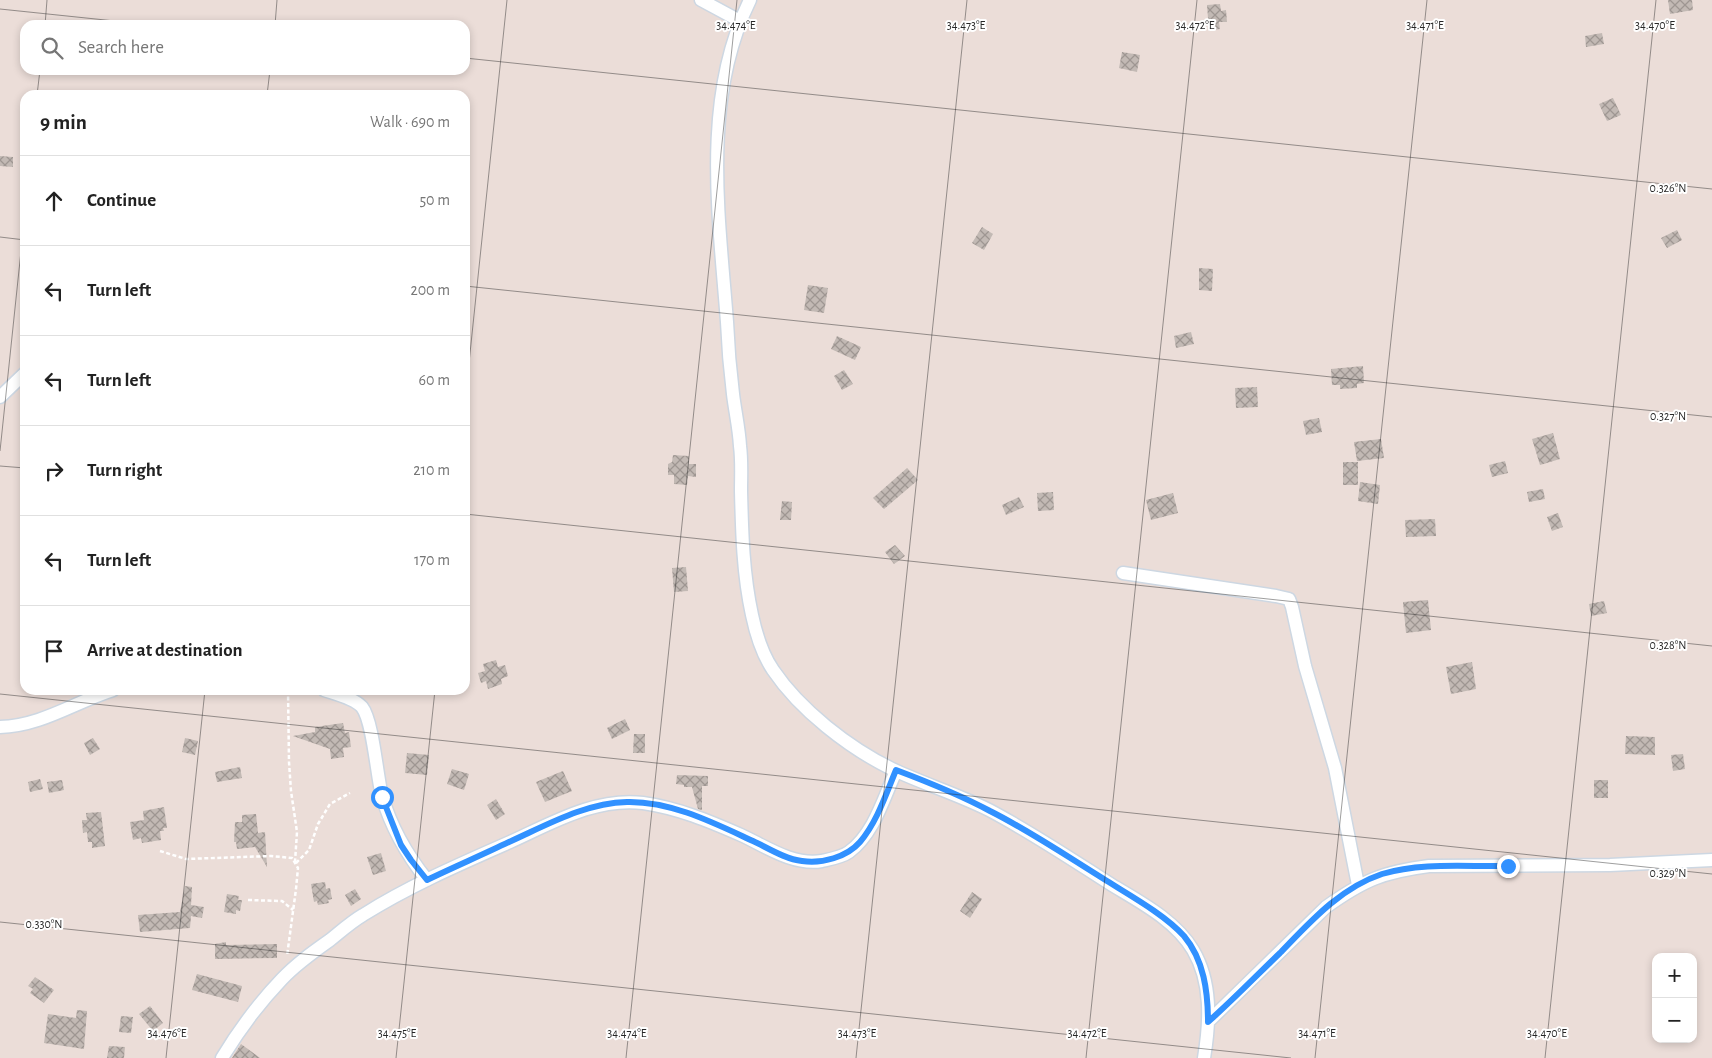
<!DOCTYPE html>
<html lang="en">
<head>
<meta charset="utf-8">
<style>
	:root { --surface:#fff; --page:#f2f2f2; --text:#222; --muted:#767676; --line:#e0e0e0 }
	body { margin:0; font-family:"Alegreya Sans",sans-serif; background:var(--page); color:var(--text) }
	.controls { position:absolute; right:15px; bottom:15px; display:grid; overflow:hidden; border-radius:10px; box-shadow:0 2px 8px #0003 }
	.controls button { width:45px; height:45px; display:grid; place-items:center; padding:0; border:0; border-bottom:1px solid var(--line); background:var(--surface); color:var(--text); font:25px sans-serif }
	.stop { position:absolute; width:15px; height:15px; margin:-11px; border:4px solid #3191ff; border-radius:50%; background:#fff }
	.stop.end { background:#3191ff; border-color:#fff; box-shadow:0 1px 5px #0008 }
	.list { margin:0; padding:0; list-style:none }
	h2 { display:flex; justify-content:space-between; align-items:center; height:65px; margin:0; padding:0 20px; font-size:21px }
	h2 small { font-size:16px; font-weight:400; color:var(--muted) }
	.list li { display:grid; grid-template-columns:32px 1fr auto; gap:15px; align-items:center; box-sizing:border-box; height:90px; padding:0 20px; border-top:1px solid var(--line) }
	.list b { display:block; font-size:19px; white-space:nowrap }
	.list em { font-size:16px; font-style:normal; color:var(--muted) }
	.icon { flex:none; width:28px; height:28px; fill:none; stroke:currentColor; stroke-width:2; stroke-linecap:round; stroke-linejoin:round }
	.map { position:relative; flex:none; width:1712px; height:1058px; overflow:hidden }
	.search { position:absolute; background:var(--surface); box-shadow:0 2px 8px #0003; left:20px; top:20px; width:450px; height:55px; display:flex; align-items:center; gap:12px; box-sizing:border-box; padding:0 18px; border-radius:15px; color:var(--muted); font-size:19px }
	.panel { position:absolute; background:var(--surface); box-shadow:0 2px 8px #0003; left:20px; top:90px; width:450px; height:605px; border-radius:15px }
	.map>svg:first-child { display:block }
	.building { fill:url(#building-cross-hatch) }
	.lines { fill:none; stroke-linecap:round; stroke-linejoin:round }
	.street-casing { stroke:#cdd7e2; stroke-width:15 }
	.path { stroke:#fff; stroke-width:2.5; stroke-dasharray:4 2.5; stroke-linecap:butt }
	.street { stroke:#fff; stroke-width:12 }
	.route { stroke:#3191ff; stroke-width:6 }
	.ticks { fill:none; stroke:#272727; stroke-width:1; stroke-opacity:0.45 }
	.ticks-label { font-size:12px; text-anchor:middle; fill:#272727; stroke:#fff; stroke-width:4; stroke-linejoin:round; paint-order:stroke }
</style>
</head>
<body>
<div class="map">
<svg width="1712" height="1058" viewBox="0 0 1712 1058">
	<defs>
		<pattern id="building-cross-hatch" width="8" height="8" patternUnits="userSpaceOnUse" patternTransform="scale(1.25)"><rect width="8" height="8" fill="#c2b9b4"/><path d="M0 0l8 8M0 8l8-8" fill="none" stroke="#9e9692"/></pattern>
	</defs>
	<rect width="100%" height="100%" fill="#ebddd8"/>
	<path class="building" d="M1668,0H1692L1693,10L1670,14Z
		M1220,4L1221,11L1226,10L1227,22H1219L1220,29L1209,31L1207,5Z
		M1602,33L1604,44L1586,47L1585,36Z
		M1122,52L1140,55L1137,72L1119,68Z
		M1613,98L1621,115L1607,121L1599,104Z
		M0,156L13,157V167L0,166Z
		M982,227L993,234L984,250L972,243Z
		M1677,230L1682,240L1667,248L1661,238Z
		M1199,268L1213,269L1212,291L1199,290Z
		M808,285L828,288L824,313L804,310Z
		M1191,332L1194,344L1176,348L1174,336Z
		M837,336L861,347L855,360L831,349Z
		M1363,366L1364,383L1357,384V388L1340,389V385H1332L1331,369Z
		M844,370L853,384L842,390L834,376Z
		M1257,387L1258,407L1236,408L1235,388Z
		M1319,418L1322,432L1306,435L1303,421Z
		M1553,433L1560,459L1540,465L1532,439Z
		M1381,439L1384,458L1357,461L1354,442Z
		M673,455L689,456V464H696V477L688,476L687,485L674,484V475H668V464L672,462Z
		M1505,461L1508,473L1492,477L1489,465Z
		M1343,462H1358V485H1343Z
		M907,468L918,480L884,509L873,498Z
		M1360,482L1380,485L1378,504L1358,501Z
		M1543,489L1545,499L1529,502L1527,492Z
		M1053,492L1054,510L1038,511L1037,493Z
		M1173,493L1178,513L1151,520L1146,500Z
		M1019,497L1024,507L1006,515L1002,505Z
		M782,501L792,502L791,520H780Z
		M1558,513L1563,527L1552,531L1547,517Z
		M1435,519L1436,536L1406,537L1405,520Z
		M895,545L905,556L894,564L885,552Z
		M686,567L688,591L674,592L672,568Z
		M1428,600L1431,630L1406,633L1403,602Z
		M1604,601L1607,613L1591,616L1589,604Z
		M496,660L498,667L505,665L508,676L501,679L502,684L488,689L486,681L481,683L478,673L485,671L483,664Z
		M1472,662L1476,689L1451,694L1446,667Z
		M625,719L630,730L612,739L607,728Z
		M343,723L345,733L349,732L351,747L343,748L344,757L331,759L330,749L293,736L315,732V727Z
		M634,734H645V753H633Z
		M1626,736L1655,737V755L1625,754Z
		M93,738L100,749L90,755L84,743Z
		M185,738L198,741L195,755L182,752Z
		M407,753L429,755L427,775L405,773Z
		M1683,754L1685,769L1673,771L1671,755Z
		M240,767L242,778L217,782L215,772Z
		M452,769L469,774L464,790L447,784Z
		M563,771L572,791L545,802L536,782Z
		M677,775L708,776V786H702V810L698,809L692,787H684V785L676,784Z
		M40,779L43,789L30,792L28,782Z
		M62,780L64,790L49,793L47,782Z
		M1594,780H1608V798H1594Z
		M496,799L505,814L496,820L487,805Z
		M164,807L167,828H163L164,831H160L161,840L142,843L141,838L133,840L130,822L144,820L143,811Z
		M101,812L105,846L92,848V842H88L87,832L83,833L82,820H87L86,813Z
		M256,814L258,833L265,832L267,867L255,847L237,849L236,842H234L235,822H242V815Z
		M381,853L386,871L373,875L367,857Z
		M325,882L326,889L330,888L332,899L328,900L329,903L318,905L317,901L314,902L311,884Z
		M185,886L192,887L191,905L204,907L202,918L191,916L190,928L140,932L138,915L180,912Z
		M355,889L361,899L351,906L345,895Z
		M972,892L982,899L970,918L960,911Z
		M227,894L239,896L238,900H242L240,911L236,910V914L224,912Z
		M226,942V945L277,944V958L215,959V944Z
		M197,974L242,986L238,1002L192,990Z
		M35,977L54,990L44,1003L30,993L33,989L28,986Z
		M150,1006L163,1023L153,1031L139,1014Z
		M77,1010L87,1011L84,1049L44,1043L48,1014L76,1018Z
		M121,1016L133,1017L131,1033L119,1032Z
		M241,1044L260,1058H232Z
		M109,1046L125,1047L124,1058H107Z"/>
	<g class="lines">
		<defs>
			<path id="street" d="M701,0L740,21
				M750,0C701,99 719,216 727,322C728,346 730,370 733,394C735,411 739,428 740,446C742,461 741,476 741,491C742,533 743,574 752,615C756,634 762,654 773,670C800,710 849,748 892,769C924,784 957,794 989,810C1031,832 1071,859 1112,885C1140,902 1175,920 1193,950C1212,982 1210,1022 1204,1058
				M0,397L25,373
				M1123,573L1276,596L1289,599L1292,607L1305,666L1335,768L1358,885
				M324,690C336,694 354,698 362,707C373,721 377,777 382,796C391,827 407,855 427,880
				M0,727C41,726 75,702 113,690
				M1208,1022L1326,907C1364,880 1383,872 1429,866L1610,865L1712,860
				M222,1058C239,1030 259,1003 282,979C296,964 313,952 330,940C340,932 351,922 363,915C409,886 460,864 510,842C552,823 596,797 643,803C678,808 709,821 741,835C765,846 793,866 822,861C831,859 842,857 849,852C874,834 884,797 896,771"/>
		</defs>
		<use href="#street" class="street-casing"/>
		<path class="path" d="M288,690L289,762L291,791L297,832L295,862
			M160,851L186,859L271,856L292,858L298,868L296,889L287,956
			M296,863L309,850L318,824L330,804L350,793
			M248,900L282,901L293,910"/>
		<use href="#street" class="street"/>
	</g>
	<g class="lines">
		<path class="route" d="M382,797L401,845L411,860L427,880C454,867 482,855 509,842C547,825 585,803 627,802C671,801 714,823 753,841C768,848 785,859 802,861C822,864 847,857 860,842C877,822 886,794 896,770C928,782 960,795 990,811C1030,831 1068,857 1107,881C1131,896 1165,915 1184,936C1204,960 1208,992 1208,1022C1233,1000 1256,976 1280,953C1310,922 1340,888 1382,874C1422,862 1466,867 1508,866"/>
	</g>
	<path class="ticks" d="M0,9L153,25M45,25L47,0M275,25L277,0M465,58L1712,189M37,95L40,70M267,95L270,70M0,237L25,240M465,286L1712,417M465,401L507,0M0,451L25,213M0,466L25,468M465,514L1712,646M0,694L1712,874M0,922L1291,1058M166,1058L205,690M396,1058L435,690M626,1058L737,0M856,1058L967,0M1086,1058L1197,0M1315,1058L1427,0M1545,1058L1656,0"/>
	<g class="ticks-label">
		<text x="736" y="29">34.474°E</text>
		<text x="966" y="29">34.473°E</text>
		<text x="1195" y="29">34.472°E</text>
		<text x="1425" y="29">34.471°E</text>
		<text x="1655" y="29">34.470°E</text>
		<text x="1668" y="192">0.326°N</text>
		<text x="1668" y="420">0.327°N</text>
		<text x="1668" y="649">0.328°N</text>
		<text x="1668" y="877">0.329°N</text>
		<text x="44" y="928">0.330°N</text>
		<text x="167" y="1037">34.476°E</text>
		<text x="397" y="1037">34.475°E</text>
		<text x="627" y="1037">34.474°E</text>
		<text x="857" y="1037">34.473°E</text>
		<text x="1087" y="1037">34.472°E</text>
		<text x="1317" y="1037">34.471°E</text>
		<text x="1547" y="1037">34.470°E</text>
	</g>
</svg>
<div class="controls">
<button>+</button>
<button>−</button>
</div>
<div class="stop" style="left:382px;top:797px"></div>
<div class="stop end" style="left:1508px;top:866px"></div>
<div class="search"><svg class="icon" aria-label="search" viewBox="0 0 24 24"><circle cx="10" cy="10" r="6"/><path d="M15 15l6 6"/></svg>Search here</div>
<section class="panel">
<h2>9 min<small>Walk · 690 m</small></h2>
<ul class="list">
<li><svg class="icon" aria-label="ahead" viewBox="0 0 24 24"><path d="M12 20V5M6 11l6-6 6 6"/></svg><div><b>Continue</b></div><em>50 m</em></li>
<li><svg class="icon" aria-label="left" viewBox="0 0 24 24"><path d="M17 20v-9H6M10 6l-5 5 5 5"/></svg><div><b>Turn left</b></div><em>200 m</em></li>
<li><svg class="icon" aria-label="left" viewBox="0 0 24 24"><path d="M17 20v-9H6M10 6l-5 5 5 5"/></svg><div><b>Turn left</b></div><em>60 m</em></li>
<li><svg class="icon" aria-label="right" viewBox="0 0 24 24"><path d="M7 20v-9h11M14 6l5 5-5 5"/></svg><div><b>Turn right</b></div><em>210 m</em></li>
<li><svg class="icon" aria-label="left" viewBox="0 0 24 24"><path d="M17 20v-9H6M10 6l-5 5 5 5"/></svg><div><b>Turn left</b></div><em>170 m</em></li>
<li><svg class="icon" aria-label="arrive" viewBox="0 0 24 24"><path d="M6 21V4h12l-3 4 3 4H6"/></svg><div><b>Arrive at destination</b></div></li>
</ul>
</section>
</div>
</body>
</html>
